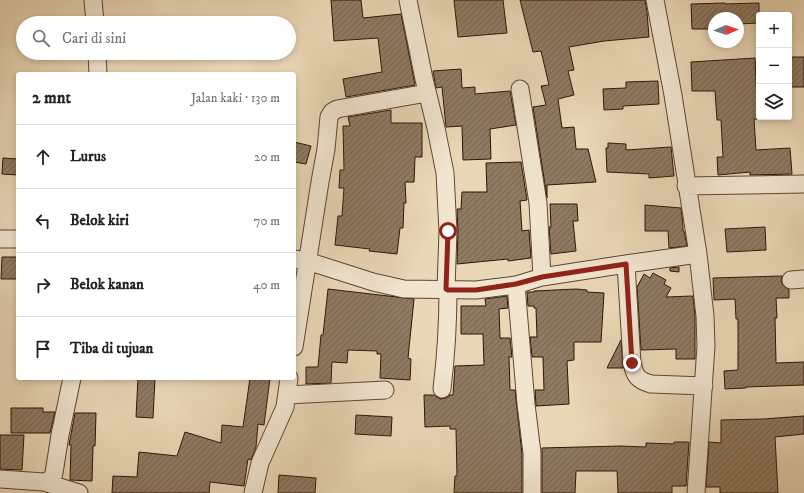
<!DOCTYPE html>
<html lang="id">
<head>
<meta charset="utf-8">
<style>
	:root { --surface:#fff; --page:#f6f6f6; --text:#222; --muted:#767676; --line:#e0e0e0 }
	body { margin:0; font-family:"IM FELL DW Pica",serif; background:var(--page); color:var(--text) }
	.controls { position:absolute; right:12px; top:12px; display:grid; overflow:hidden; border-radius:4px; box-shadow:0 2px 6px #0003 }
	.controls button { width:36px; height:36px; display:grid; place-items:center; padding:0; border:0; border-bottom:1px solid var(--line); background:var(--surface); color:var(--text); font:20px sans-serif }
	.compass { position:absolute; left:708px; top:12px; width:36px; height:36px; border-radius:50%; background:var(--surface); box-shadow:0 2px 6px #0003; rotate:88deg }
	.stop { position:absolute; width:12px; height:12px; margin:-9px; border:3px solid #8f2418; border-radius:50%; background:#fff }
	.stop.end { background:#8f2418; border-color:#fff; box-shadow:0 1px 4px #0008 }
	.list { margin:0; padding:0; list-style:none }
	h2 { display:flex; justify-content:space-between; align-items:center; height:52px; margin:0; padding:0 16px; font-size:17px }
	h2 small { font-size:13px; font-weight:400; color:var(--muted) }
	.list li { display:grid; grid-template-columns:26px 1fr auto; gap:12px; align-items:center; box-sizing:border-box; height:64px; padding:0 16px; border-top:1px solid var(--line) }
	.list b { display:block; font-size:15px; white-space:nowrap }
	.list em { font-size:13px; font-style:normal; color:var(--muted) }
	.icon { flex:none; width:22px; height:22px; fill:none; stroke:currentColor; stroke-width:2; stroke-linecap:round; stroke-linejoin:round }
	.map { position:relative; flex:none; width:804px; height:493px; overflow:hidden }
	.search { position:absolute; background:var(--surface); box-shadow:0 2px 6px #0003; left:16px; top:16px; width:280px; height:44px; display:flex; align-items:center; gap:10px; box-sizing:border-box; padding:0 14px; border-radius:22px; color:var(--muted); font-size:15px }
	.panel { position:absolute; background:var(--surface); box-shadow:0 2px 6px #0003; left:16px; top:72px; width:280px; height:308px; border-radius:4px }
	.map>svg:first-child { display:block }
	.building { fill:url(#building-hatch); stroke:#2d1506 }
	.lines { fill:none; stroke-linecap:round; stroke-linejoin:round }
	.minor-casing { stroke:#5c4632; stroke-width:19 }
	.minor { stroke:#f1e5d0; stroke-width:17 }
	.route { stroke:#8f2418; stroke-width:5 }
</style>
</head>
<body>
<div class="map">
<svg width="804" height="493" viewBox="0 0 804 493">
	<defs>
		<pattern id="building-hatch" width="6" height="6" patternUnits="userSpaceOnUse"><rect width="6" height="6" fill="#8f7a62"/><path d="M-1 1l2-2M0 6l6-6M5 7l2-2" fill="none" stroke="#75634f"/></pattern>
	</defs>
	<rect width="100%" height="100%" fill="#ead7b6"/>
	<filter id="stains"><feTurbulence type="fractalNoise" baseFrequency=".005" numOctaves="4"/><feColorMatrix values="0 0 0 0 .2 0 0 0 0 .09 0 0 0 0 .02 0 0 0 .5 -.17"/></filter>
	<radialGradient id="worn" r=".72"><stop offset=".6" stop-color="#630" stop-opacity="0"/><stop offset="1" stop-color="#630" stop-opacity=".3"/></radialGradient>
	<path class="building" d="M331,0H361L363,18L401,14L415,85L346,97L343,79L382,72L378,38L334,41Z
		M454,0H503L507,33L458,37Z
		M520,0H645L647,12L649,37L604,41L569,47L574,70L568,71L574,95L558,99L562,128L574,127L576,149H588L596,182L547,185V198L533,107L546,105L541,86L549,85L541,51L533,52Z
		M725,3V4L759,3V23L738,24V18H714V29H692L691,4Z
		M789,57H804V87H789Z
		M755,58L757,104H759V119H754L756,150L790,148L792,174L750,175V172L718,175L717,157H723L721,120H717L715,91H692L691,62Z
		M461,69L462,88L475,87V94L510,91L516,125L490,129L491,159L463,160L462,126L446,127L442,87L436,88L433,71Z
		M658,81L659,104L623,106V109L604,110L603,89L626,88V82Z
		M391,110V123H422V157H415L414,182H405L406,203H404L403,228H400L397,254L369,251L370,249L335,245L338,216H342L344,188H339L340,170H344L343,126H350L348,117Z
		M294,142L311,146L306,164L294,162Z
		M608,143L626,144V150L671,147L674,176L649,178V174L607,172L606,148H608Z
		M3,158L18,159V175L2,174Z
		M521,162L527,200L520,201L522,231L529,230L531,258L508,261V259L457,264L458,231L457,209H461L462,192H487L486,163Z
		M550,204H577L578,221H573L576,251L551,254L549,227H551Z
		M645,205L681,208L683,225V231H684L687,246L669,248L668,231H645Z
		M765,227L766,250L727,252L725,229Z
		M2,257H18V279H1Z
		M679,267V272L670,271V268Z
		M653,273L666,280L664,284L671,288L666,297L693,296L695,317V359H676V349L641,350L637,287L644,274L650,278Z
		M782,276L781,281L783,285L789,290V298H776L777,318H775L776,363L804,362V385L746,387V388L725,389L724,371L738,370V319H736L735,299L714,300L713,278Z
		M328,289L414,299L408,358L411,359L410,380L380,378L381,354H377V351L348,350L347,363L332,362L331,383L306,384V367H318L321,335H323Z
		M576,289L587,290V292L604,293L601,342H574V360L567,361L569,404L536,406L535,390H544L543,357H532L530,337H537L536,308H534V306H528L527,292H534V291Z
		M507,296L508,308L499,309L500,338H510L512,357H509L510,390H515L522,454V493H454L455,476H457L456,429H450V426L425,427L424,395H434L440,399L446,398L450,395H453L455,366L484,365L483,334H461V306H486L485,299Z
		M621,340L623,368H607Z
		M138,378H155L153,418L136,417Z
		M250,378H270L264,425L258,424L256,447L251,460L248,459L244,486L210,482L209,493H112L113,476L137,477L139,452L177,456L185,432L221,443L222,425L243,427Z
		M11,408H43V412H55L50,433H11Z
		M75,413H96L95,446H93L92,481L70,480L71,445H69Z
		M356,415L392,417L391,436L355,434Z
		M804,416V434L775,437L778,493H720V487H706L709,442L721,443V420L763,419Z
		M0,435H24L22,470L0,469Z
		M674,442H689L686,486H672V493H618L617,471H576L575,493H542V448L620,446L646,447V443L674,444Z
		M279,475L316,478L315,493H278Z"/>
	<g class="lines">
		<defs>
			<path id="minor" d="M93,0L95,23
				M408,0L424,79L436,128L445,173L448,231L446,289
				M655,0L673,95L698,254L705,316L706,346L696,493
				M97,53L98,74
				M520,89L538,203L542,277
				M686,186L804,184
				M0,239H18
				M294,259L307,261L373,282L404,289L476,290L516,285L542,277L626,264L698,254
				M626,264L632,363C635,376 637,380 651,384L704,386
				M791,280L804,279
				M516,285L526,404L532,453V493
				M294,347L320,182L326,149L329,117L332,112L337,109L427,93
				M442,389C446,356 448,323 448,290
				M287,395L385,390
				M0,479L44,482L52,479L54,473L60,435L72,378
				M44,482L79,493
				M253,493L260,463L285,407L289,378"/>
		</defs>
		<use href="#minor" class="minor-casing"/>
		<use href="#minor" class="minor"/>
	</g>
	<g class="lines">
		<path class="route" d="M448,231L446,289L448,290H476L516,284L542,277L626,264L632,363"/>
	</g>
	<rect width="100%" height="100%" filter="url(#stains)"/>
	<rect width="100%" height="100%" fill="url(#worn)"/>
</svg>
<div class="controls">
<button>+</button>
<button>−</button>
<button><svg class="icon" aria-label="layers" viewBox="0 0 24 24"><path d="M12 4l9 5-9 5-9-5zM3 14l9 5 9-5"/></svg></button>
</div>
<svg class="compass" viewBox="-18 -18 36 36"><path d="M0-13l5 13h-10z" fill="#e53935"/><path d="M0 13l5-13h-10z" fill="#767676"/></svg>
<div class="stop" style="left:448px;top:231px"></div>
<div class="stop end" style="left:632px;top:363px"></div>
<div class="search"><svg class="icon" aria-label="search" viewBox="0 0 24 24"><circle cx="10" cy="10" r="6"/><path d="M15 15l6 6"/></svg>Cari di sini</div>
<section class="panel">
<h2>2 mnt<small>Jalan kaki · 130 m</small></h2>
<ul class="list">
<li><svg class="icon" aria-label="ahead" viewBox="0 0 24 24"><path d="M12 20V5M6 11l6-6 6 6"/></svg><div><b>Lurus</b></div><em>20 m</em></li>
<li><svg class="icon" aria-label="left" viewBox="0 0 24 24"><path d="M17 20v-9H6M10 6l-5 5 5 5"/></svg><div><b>Belok kiri</b></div><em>70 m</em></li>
<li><svg class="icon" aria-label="right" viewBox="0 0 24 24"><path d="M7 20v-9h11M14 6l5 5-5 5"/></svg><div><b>Belok kanan</b></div><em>40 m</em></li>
<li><svg class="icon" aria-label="arrive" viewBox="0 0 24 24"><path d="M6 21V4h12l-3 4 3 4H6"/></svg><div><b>Tiba di tujuan</b></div></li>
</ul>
</section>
</div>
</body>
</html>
